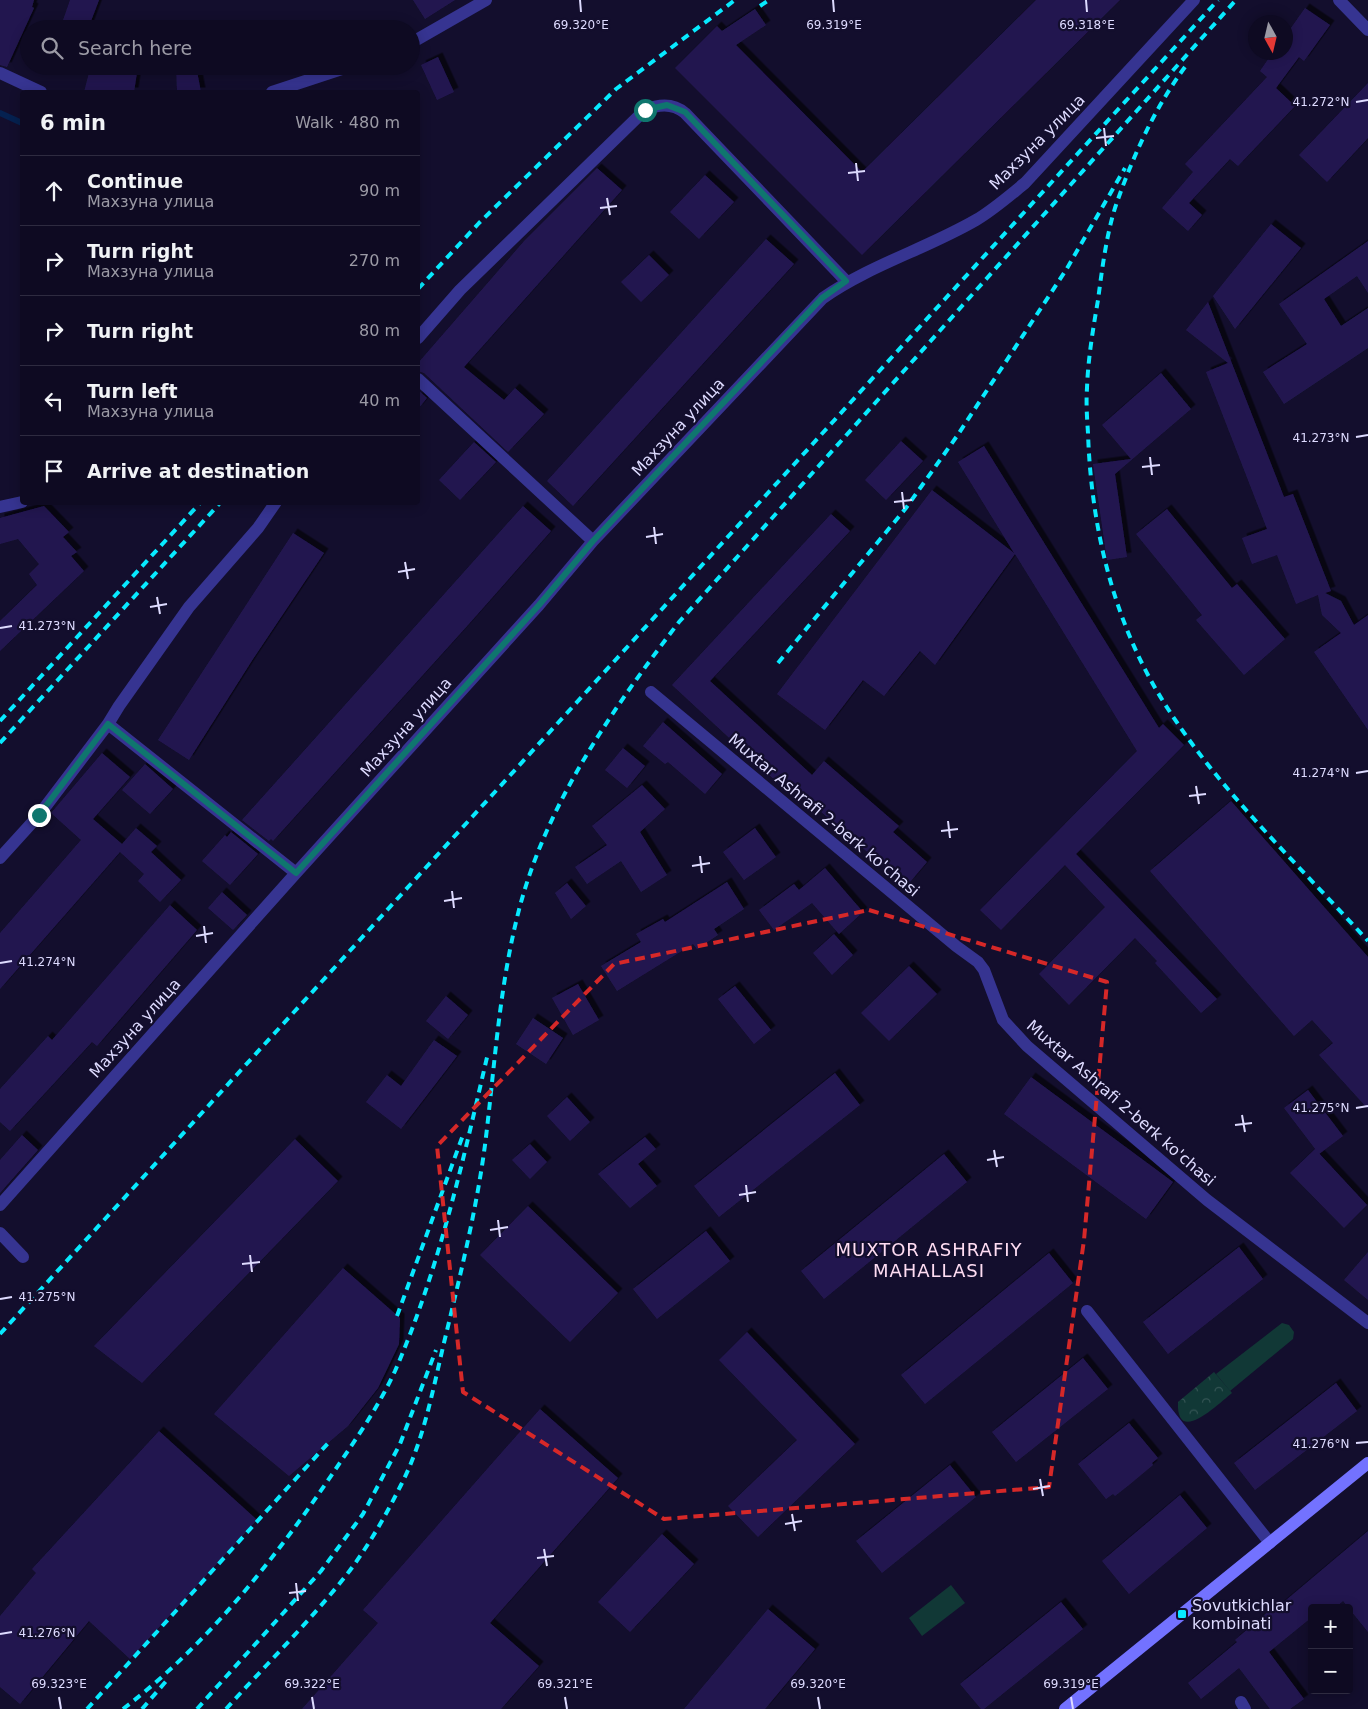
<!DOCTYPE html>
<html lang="en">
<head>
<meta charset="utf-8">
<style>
	:root { --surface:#0e0a22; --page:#1c182f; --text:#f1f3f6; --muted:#9b9aa5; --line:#2e2b40 }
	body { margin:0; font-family:"DejaVu Sans",sans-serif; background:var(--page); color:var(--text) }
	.controls { position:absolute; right:15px; bottom:15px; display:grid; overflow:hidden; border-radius:5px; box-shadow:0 2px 12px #0003 }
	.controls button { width:45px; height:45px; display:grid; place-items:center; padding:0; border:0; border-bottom:1px solid var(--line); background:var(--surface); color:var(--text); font:25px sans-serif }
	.compass { position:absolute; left:1248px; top:15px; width:45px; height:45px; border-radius:50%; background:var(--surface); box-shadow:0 2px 12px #0003; rotate:172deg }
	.stop { position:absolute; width:15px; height:15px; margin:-11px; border:4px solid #0f766e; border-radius:50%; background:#fff }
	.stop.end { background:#0f766e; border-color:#fff; box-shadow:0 1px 5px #0008 }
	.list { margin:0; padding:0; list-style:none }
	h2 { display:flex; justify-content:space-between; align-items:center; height:65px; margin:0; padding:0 20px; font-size:21px }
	h2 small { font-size:16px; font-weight:400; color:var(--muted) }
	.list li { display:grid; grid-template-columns:32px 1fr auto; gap:15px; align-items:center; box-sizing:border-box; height:70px; padding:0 20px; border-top:1px solid var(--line) }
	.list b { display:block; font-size:19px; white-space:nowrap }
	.list p { margin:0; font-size:16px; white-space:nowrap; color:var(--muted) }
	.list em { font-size:16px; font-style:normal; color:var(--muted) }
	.icon { flex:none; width:28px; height:28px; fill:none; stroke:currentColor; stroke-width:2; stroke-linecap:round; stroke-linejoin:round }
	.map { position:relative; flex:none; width:1368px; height:1709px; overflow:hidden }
	.search { position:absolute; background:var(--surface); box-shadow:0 2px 12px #0003; left:20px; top:20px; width:400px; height:55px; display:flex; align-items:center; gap:12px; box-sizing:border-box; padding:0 18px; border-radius:28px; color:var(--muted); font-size:19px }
	.panel { position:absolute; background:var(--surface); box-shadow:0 2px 12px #0003; left:20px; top:90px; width:400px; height:415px; border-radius:5px }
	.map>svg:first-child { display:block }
	.grass { fill:#113836 }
	.park { fill:url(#park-crowns) }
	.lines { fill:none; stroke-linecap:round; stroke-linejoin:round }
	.stream { stroke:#052150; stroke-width:6 }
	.building { fill:#231850; filter:url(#shadow) }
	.minor { stroke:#363491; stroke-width:12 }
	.secondary { stroke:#7372ff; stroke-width:12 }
	.rail { stroke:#07eaff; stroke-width:4; stroke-dasharray:8 6; stroke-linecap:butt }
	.route { stroke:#0f766e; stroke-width:6 }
	.marked { fill:none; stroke:#d62828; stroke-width:4; stroke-dasharray:10 6; stroke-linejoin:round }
	.ticks { fill:none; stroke:#dedbff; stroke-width:2 }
	.poi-dot { fill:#07eaff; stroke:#130e2d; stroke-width:2 }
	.labels { text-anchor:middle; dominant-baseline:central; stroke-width:4.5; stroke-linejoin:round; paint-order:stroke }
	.street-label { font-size:16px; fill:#dedbff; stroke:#130e2d }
	.poi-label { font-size:16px; fill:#dedbff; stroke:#130e2d; text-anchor:start }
	.neighbourhood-label { font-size:18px; letter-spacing:1px; fill:#ffddf3; stroke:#130e2d }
	.ticks-label { font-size:12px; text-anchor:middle; fill:#dedbff; stroke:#130e2d; stroke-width:4.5; stroke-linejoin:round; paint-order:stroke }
</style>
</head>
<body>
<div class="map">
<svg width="1368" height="1709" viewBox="0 0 1368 1709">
	<defs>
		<pattern id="park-crowns" width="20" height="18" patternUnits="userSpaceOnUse" patternTransform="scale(1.25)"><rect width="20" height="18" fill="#113836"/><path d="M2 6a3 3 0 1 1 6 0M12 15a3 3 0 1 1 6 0" fill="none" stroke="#335454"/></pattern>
		<filter id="shadow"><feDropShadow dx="4.5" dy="-4.5" stdDeviation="0" flood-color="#0009"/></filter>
	</defs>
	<rect width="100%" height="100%" fill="#130e2d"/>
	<path class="grass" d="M1282,1323L1289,1325L1294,1332L1293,1339L1230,1391L1216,1374Z
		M951,1585L965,1603L922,1636L909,1618Z"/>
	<path class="park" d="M1214,1372L1232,1393C1218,1404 1176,1446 1178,1402Z"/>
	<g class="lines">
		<path class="stream" d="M0,113L22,123"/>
	</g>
	<path class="building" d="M0,0H34L32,7L34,8L7,67L0,65Z
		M70,0H99L88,29H60Z
		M413,0H455L425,19Z
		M1036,0H1120L862,255L675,68L717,26L722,31L755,9L766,25L736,45L862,172Z
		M1305,8L1330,25L1304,61L1299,57L1276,88L1295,106L1238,166L1230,159L1189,203L1202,215L1188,231L1162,208L1193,172L1185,164L1267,77L1260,71L1273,52H1286V35Z
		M438,57L454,92L437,100L421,65Z
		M117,66H138L134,92H84L90,69L116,75Z
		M176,66H196L201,92H177Z
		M1368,83V138L1327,182L1299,155Z
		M597,168L622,190L464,367L504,400L515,388L544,414L508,452L424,373L418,371V363L525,240Z
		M705,175L734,202L699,239L670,212Z
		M1271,224L1301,248L1235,329L1213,296Z
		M766,239L794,264L573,506L547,481Z
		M1368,241V293L1357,276L1324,299L1341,326L1368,308V348L1284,404L1263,372L1307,344L1279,304Z
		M649,255L669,275L641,302L621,282Z
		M1208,302L1284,497L1293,494L1331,591L1325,593L1341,601L1354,625L1368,615V730L1314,652L1341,633L1322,615L1318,595L1296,604L1277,555L1252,564L1242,538L1267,529L1206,372L1228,363L1186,330Z
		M1161,373L1191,409L1115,474L1127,557L1107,560L1093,464L1131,459L1102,425Z
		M418,390L427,398L418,409Z
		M901,441L923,461L886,500L865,480Z
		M474,442L496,462L460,500L439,480Z
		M984,446L1159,728L1163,724L1184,745L1076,854L1217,999L1201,1013L1155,963L1157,961L1135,938L1069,1005L1039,974L1105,907L1065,865L1001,930L980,910L1137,751L1015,554L935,665L920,651L884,696L863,680L825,730L777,694L932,490L1014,553L958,462Z
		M44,506L69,532L63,537L77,552L71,556L84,571L0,651V621L37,585L29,574L39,564L18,539L0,544V518Z
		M523,506L551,531L468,625L273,841L271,839L269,841L242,820Z
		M1167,509L1232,588L1237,584L1285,639L1244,675L1196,620L1202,615L1136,534Z
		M831,514L850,531L710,681L812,775L824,761L899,826L893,832L927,862L910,882L875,853L872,856L783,779L779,784L672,685Z
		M293,533L324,553L253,659L189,760L158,740Z
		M663,722L722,774L705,794L668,762L665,764L643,746Z
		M623,748L645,766L627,788L605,770Z
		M102,753L130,777L93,819L122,844L136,828L157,846L151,852L181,880L160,902L138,881L144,874L120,852L0,989V933L81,840L51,813Z
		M145,764L173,789L150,814L122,790Z
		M642,785L665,809L640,832L667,875L641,892L621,861L587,884L575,867L607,845L592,826Z
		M1231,801L1368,957V1109L1319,1055L1333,1043L1312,1020L1294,1036L1150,871Z
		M755,828L776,857L744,880L723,852Z
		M231,832L258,854L230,885L202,861L225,835L227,837Z
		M825,868L863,912L839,934L812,903L774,930L759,910L794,884L799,890Z
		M727,882L744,909L714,929L718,935L697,949L693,944L617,991L601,966L641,942L636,934L663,919L665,922Z
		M567,883L586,906L571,919L555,893Z
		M222,892L247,915L233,930L208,908Z
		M170,905L197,930L97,1046L92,1042L10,1131L0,1122V1089L48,1036L52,1040Z
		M834,934L853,955L832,975L813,953Z
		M909,966L937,994L889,1041L861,1013Z
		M578,984L599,1020L573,1035L552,998Z
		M735,986L771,1030L754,1044L718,999Z
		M446,996L468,1015L448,1039L426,1021Z
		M533,1018L563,1038L546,1064L516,1044Z
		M434,1040L457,1056L401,1129L366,1102L387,1075L401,1086Z
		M835,1073L860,1105L719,1217L694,1186Z
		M1031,1077L1173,1182L1146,1219L1004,1114Z
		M1308,1090L1343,1136L1319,1154L1284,1108Z
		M567,1097L590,1122L570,1141L547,1116Z
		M22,1135L38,1150L0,1193V1160Z
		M645,1137L656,1149L638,1164L657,1186L630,1208L598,1174Z
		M295,1139L338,1181L142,1383L94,1346Z
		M530,1144L547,1162L530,1179L512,1160Z
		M1315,1149L1367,1205L1344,1228L1290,1173Z
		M944,1154L967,1182L824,1299L801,1271Z
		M528,1206L618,1293L570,1342L480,1255Z
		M706,1231L730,1261L657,1319L633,1289Z
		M1239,1247L1263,1279L1168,1354L1143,1322Z
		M1368,1252V1300L1344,1280Z
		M1049,1253L1073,1283L925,1404L901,1375Z
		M343,1268L400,1318L399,1344L378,1388L348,1426L289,1476L214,1414Z
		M747,1332L855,1444L758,1537L728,1506L797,1440L719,1360Z
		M1083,1358L1108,1389L1016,1462L992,1432Z
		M1336,1383L1357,1411L1255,1490L1234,1463Z
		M540,1409L618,1478L490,1623L539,1666L501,1709H302L378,1623L363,1610Z
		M1129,1423L1158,1458L1152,1463L1153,1465L1129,1485L1115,1496L1113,1494L1106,1499L1078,1464Z
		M159,1431L257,1520L130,1659L89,1621L20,1704L0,1687V1616L36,1573L32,1569Z
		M950,1465L976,1497L882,1573L856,1541Z
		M1180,1495L1207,1528L1129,1594L1102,1561Z
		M1368,1531V1632L1343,1601L1335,1608H1312V1617L1269,1652L1304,1699L1290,1709H1270L1239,1668L1201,1699L1188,1683L1237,1642L1235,1640L1271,1609L1273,1611Z
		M662,1534L694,1564L630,1632L598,1602Z
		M1061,1602L1083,1629L984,1709H981L960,1684Z
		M768,1609L815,1649L765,1709H684Z"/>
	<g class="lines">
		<path class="minor" d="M1339,0L1368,30
			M411,43L486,0
			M0,73L41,92
			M272,92L351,66
			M418,338L460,290L645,110C659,104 673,103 685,113L846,281
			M418,379L593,541
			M0,507L22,502
			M651,692L956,946L978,962L984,970L1003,1020L1027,1046L1207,1200L1368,1323
			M108,724L296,873
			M0,858L39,815L108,724L119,706L189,607L258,528L276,502
			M0,1205L296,873L539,605L593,541L823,298C870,265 926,249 976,220C993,210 1009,196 1025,183L1194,0
			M0,1233L23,1257
			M1087,1311L1270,1543
			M1241,1702L1245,1709"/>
		<path class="secondary" d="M1065,1709L1368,1463"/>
		<path class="rail" d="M760,6L769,0
			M1185,67C1154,109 1132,158 1115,208C1106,237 1102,270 1098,300C1093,329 1088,359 1087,388C1086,403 1087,418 1088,433C1091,526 1113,621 1163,701C1218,790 1298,864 1368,941
			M418,289L479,223L616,89L735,0
			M778,663L906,508L957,436L1066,270L1125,168
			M0,721L201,502
			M0,743L221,502
			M397,1316L463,1135
			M0,1334L1218,0
			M87,1709L330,1441
			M123,1709C208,1644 275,1559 335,1470C356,1439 379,1406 395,1371C439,1270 463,1161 488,1053
			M142,1709L168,1679
			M197,1709L321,1571L363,1514L400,1444L436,1350
			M226,1709C264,1667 304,1627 340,1583C364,1554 384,1519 401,1485C423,1442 432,1394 443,1347C459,1280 476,1213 485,1145C495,1065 499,985 520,906C548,801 614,707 679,622L1236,0"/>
	</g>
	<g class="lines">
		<path class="route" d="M39,815L108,724L296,873L539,605L593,541L822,298L846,281L685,112L667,105L645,110"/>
	</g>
	<path class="marked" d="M869,910L1107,982L1084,1240L1049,1487L664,1519L463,1392L437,1146L614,964Z"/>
	<path class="ticks" d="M580,0L581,12M833,0L834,12M1086,0L1087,12M1356,102L1368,100M1104,128L1106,146M1096,138L1114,136M856,163L858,181M848,173L865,171M607,198L610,215M600,208L617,206M1356,437L1368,435M1150,457L1152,475M1142,467L1160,465M902,492L904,509M894,502L912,500M654,527L656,544M646,537L663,534M405,562L408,579M398,572L415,569M157,597L160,614M150,607L167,604M0,628L12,626M1356,773L1368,771M1196,786L1199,804M1189,796L1206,794M948,821L950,838M941,831L958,829M700,856L702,873M692,866L710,863M452,891L454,908M444,901L462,898M204,926L206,943M196,936L213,933M0,963L12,961M1356,1108L1368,1106M1242,1115L1245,1132M1235,1125L1252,1123M994,1150L997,1167M987,1160L1004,1157M746,1185L748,1202M739,1195L756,1192M498,1220L500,1237M490,1230L508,1227M250,1255L252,1272M242,1264L260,1262M0,1299L12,1297M1356,1443L1368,1442M1040,1479L1043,1496M1033,1489L1050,1486M792,1514L795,1531M785,1524L802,1521M544,1549L547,1566M537,1558L554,1556M296,1583L298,1601M289,1593L306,1591M0,1634L12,1632M59,1697L61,1709M312,1697L314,1709M565,1697L567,1709M818,1697L820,1709M1071,1697L1073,1709"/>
	<rect class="poi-dot" x="1177" y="1609" width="10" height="10" rx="2.5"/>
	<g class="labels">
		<g class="street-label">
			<text transform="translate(1037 142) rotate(-45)">Махзуна улица</text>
			<text transform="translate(678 427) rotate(-47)">Махзуна улица</text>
			<text transform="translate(406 727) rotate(-48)">Махзуна улица</text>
			<text transform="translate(824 815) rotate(40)">Muxtar Ashrafi 2-berk ko'chasi</text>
			<text transform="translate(135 1028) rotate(-48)">Махзуна улица</text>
			<text transform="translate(1121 1103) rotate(41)">Muxtar Ashrafi 2-berk ko'chasi</text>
		</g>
		<g class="poi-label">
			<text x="1192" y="1605">Sovutkichlar<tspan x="1192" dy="18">kombinati</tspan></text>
		</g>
		<g class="neighbourhood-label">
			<text x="929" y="1249">MUXTOR ASHRAFIY<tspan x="929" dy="21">MAHALLASI</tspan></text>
		</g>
	</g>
	<g class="ticks-label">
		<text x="581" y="29">69.320°E</text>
		<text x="834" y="29">69.319°E</text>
		<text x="1087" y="29">69.318°E</text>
		<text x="1321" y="106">41.272°N</text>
		<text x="1321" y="442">41.273°N</text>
		<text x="47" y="630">41.273°N</text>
		<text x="1321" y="777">41.274°N</text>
		<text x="47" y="966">41.274°N</text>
		<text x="1321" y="1112">41.275°N</text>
		<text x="47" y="1301">41.275°N</text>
		<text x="1321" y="1448">41.276°N</text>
		<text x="47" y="1637">41.276°N</text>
		<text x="59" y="1688">69.323°E</text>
		<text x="312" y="1688">69.322°E</text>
		<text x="565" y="1688">69.321°E</text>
		<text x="818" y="1688">69.320°E</text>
		<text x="1071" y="1688">69.319°E</text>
	</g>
</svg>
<div class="controls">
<button>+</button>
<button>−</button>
</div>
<svg class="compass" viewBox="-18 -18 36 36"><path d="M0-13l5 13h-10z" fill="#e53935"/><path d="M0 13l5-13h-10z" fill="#9b9aa5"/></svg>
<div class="stop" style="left:645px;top:110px"></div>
<div class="stop end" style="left:39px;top:815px"></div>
<div class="search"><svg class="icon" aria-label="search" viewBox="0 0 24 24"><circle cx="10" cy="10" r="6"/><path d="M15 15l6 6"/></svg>Search here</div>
<section class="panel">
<h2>6 min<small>Walk · 480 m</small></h2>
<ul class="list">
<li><svg class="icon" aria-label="ahead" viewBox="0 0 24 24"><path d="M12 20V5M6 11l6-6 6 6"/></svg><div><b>Continue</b><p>Махзуна улица</p></div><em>90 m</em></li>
<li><svg class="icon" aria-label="right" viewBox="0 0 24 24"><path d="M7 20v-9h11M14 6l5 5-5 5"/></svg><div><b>Turn right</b><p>Махзуна улица</p></div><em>270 m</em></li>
<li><svg class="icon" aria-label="right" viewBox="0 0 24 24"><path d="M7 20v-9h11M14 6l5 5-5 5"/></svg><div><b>Turn right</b></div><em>80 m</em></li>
<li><svg class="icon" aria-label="left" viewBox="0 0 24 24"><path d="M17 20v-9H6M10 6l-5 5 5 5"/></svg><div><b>Turn left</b><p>Махзуна улица</p></div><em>40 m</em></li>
<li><svg class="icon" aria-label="arrive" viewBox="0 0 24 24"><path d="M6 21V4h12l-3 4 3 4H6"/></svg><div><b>Arrive at destination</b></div></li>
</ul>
</section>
</div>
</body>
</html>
